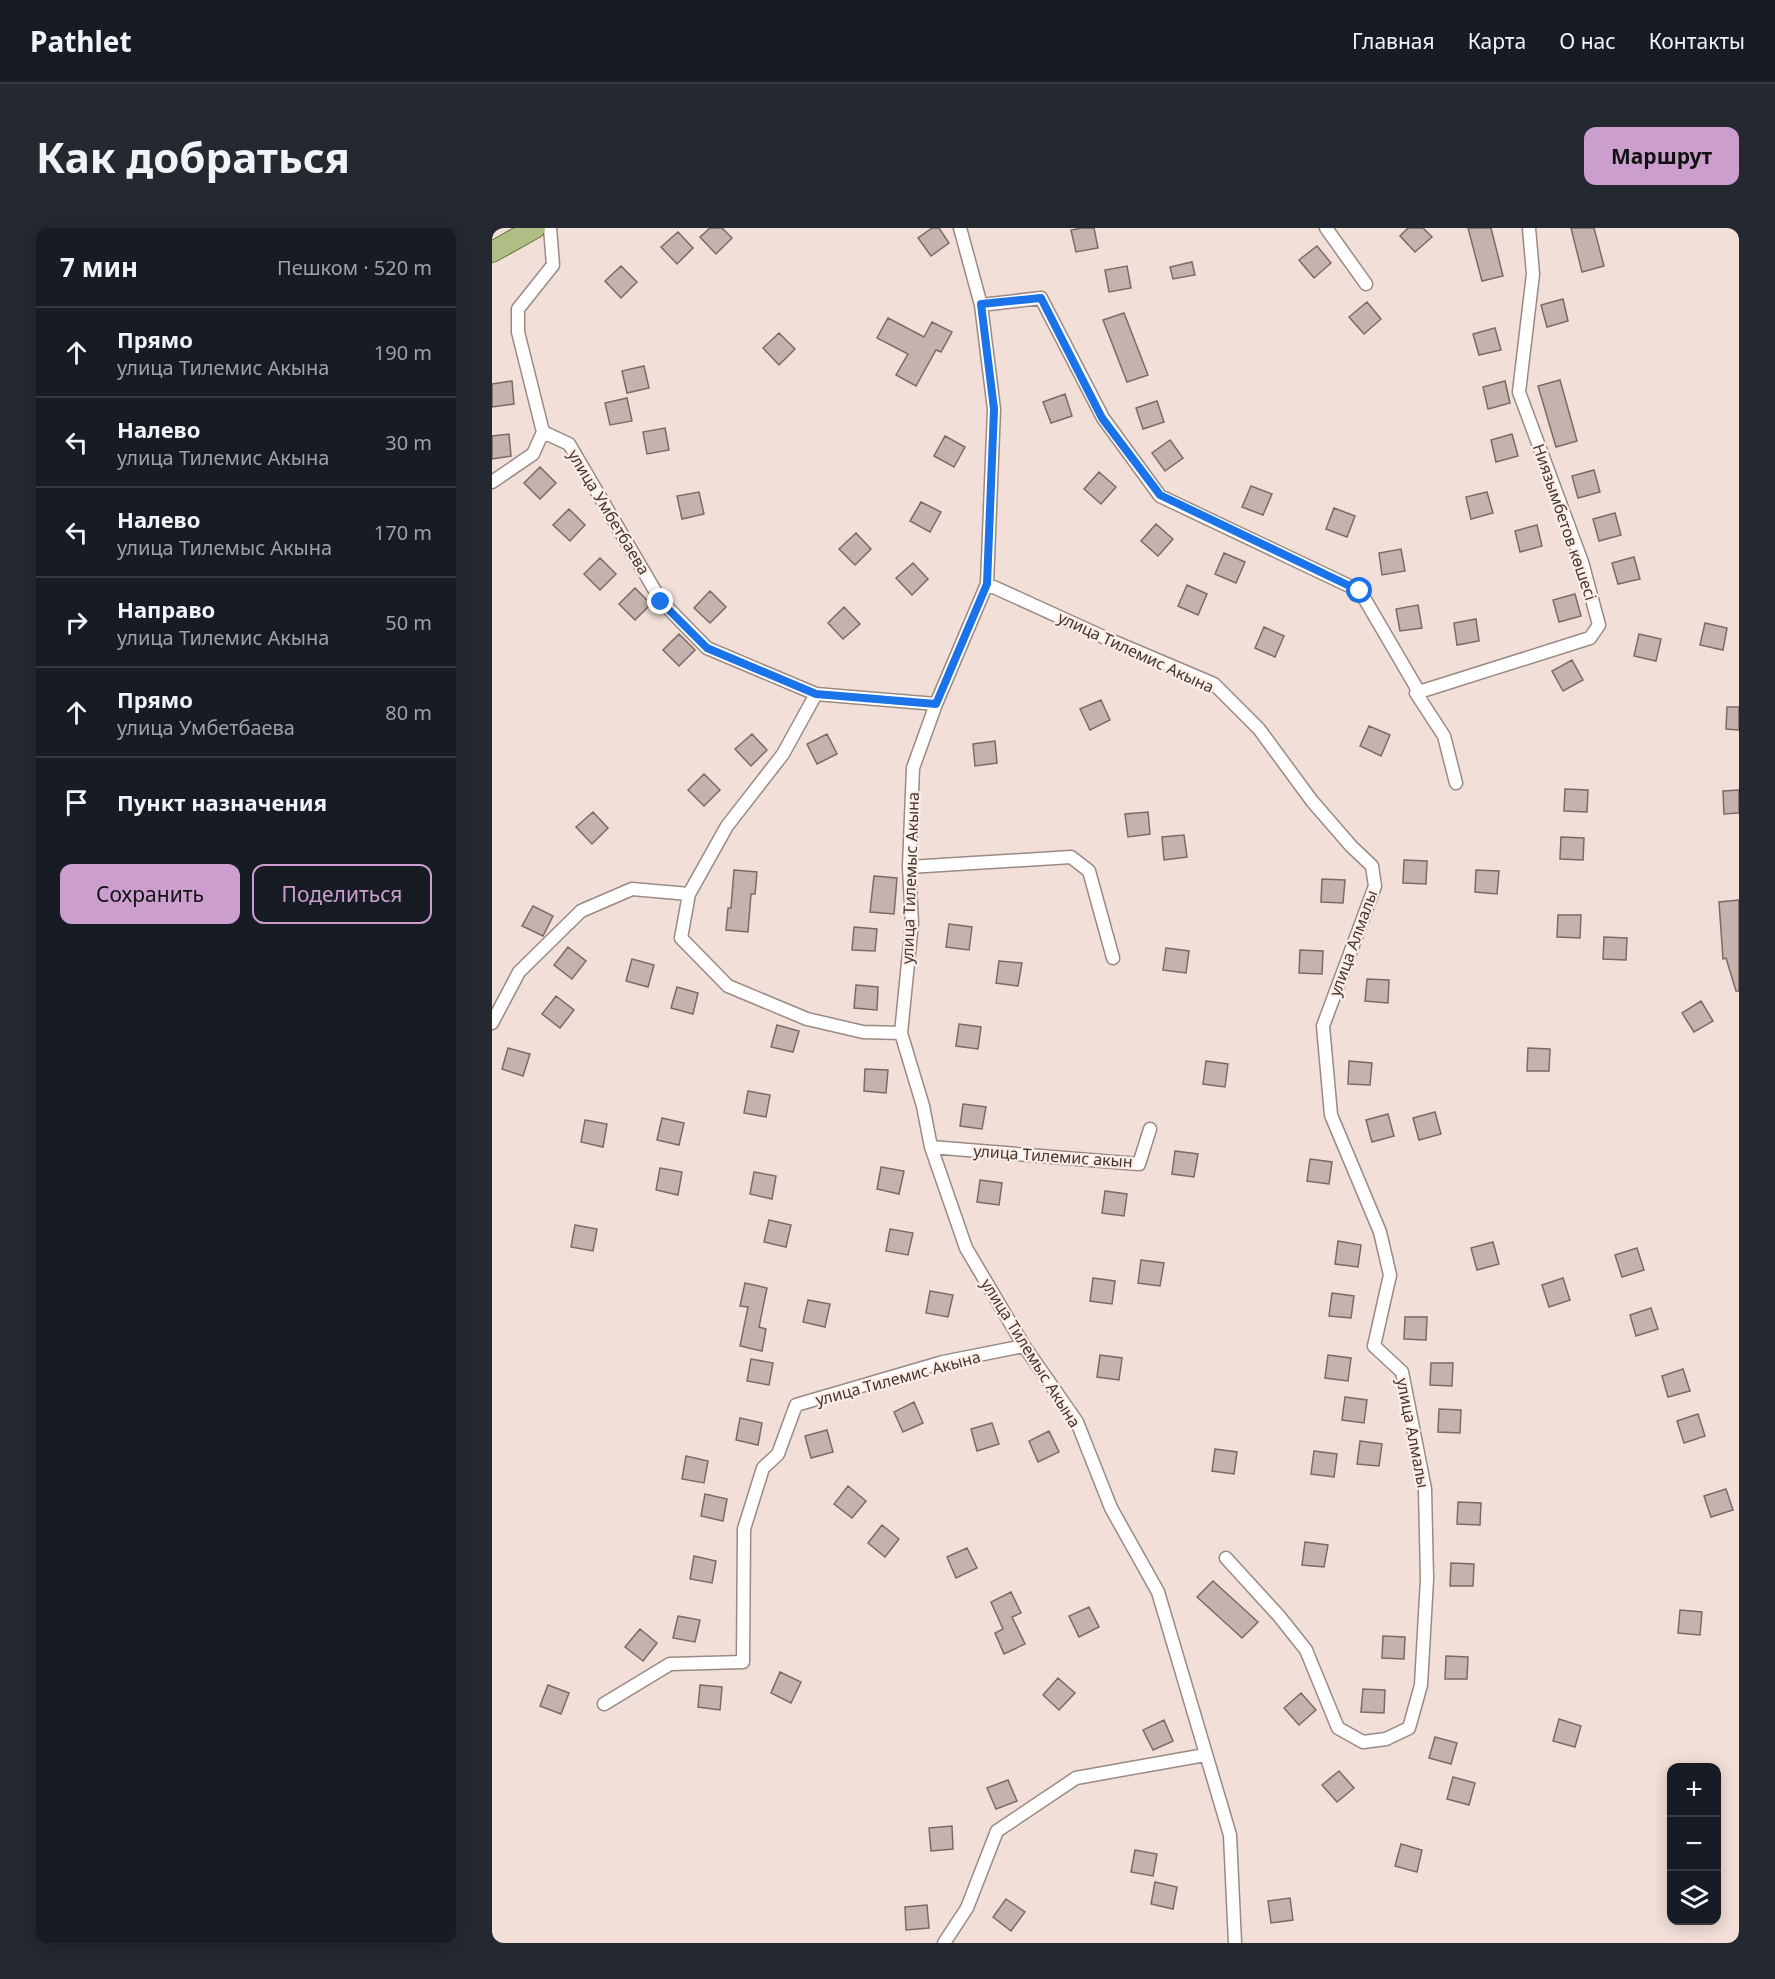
<!DOCTYPE html>
<html lang="ru">
<head>
<meta charset="utf-8">
<style>
	:root { --surface:#171b24; --page:#242831; --text:#f1f3f6; --muted:#9ea1a6; --line:#363941; --accent:#cb9ece }
	body { margin:0; font-family:"Noto Sans",sans-serif; background:var(--page); color:var(--text) }
	.controls { position:absolute; right:18px; bottom:18px; display:grid; overflow:hidden; border-radius:12px; box-shadow:0 3px 15px #0003 }
	.controls button { width:54px; height:54px; display:grid; place-items:center; padding:0; border:0; border-bottom:2px solid var(--line); background:var(--surface); color:var(--text); font:30px sans-serif }
	.stop { position:absolute; width:18px; height:18px; margin:-14px; border:4px solid #1a73e8; border-radius:50%; background:#fff }
	.stop.end { background:#1a73e8; border-color:#fff; box-shadow:0 2px 6px #0008 }
	.list { margin:0; padding:0; list-style:none }
	h2 { display:flex; justify-content:space-between; align-items:center; height:78px; margin:0; padding:0 24px; font-size:26px }
	h2 small { font-size:20px; font-weight:400; color:var(--muted) }
	.list li { display:grid; grid-template-columns:39px 1fr auto; gap:18px; align-items:center; box-sizing:border-box; height:90px; padding:0 24px; border-top:2px solid var(--line) }
	.list b { display:block; font-size:22px; white-space:nowrap }
	.list p { margin:0; font-size:20px; white-space:nowrap; color:var(--muted) }
	.list em { font-size:20px; font-style:normal; color:var(--muted) }
	.actions { display:flex; gap:12px; padding:18px 24px }
	.actions a { flex:1; padding:14px 0; border:2px solid var(--accent); border-radius:12px; text-align:center; font-size:21px; color:var(--accent) }
	.actions .main { background:var(--accent); color:#111 }
	.icon { flex:none; width:33px; height:33px; fill:none; stroke:currentColor; stroke-width:2; stroke-linecap:round; stroke-linejoin:round }
	.map { position:relative; flex:none; width:1247px; height:1715px; overflow:hidden; border-radius:12px }
	header { display:flex; align-items:center; gap:36px; box-sizing:border-box; height:84px; padding:0 30px; background:var(--surface); border-bottom:2px solid var(--line) }
	header strong { font-size:28px }
	nav { display:flex; gap:33px; margin-inline-start:auto; font-size:21px }
	.intro { display:flex; align-items:center; justify-content:space-between; box-sizing:border-box; height:144px; padding:0 36px }
	h1 { margin:0; font-size:42px }
	.button { padding:15px 27px; border-radius:12px; background:var(--accent); color:#111; font-size:21px; font-weight:700 }
	main { display:flex; gap:36px; padding:0 36px }
	aside { flex:1; background:var(--surface); border-radius:12px; box-shadow:0 3px 15px #0003 }
	.map>svg:first-child { display:block }
	.building { fill:#c4b3ac; stroke:#7a6b64; stroke-width:1.5 }
	.lines { fill:none; stroke-linecap:round; stroke-linejoin:round }
	.minor-casing { stroke:#9a8a83; stroke-width:15 }
	.primary-casing { stroke:#657334; stroke-width:22 }
	.minor { stroke:#fff; stroke-width:12 }
	.primary { stroke:#afbe85; stroke-width:20 }
	.route { stroke:#1a73e8; stroke-width:8 }
	.labels { text-anchor:middle; dominant-baseline:central; stroke-width:4.5; stroke-linejoin:round; paint-order:stroke }
	.street-label { font-size:16px; fill:#3f3835; stroke:#feece5 }
</style>
</head>
<body>
<header>
<strong>Pathlet</strong>
<nav><a>Главная</a><a>Карта</a><a>О нас</a><a>Контакты</a></nav>
</header>
<div class="intro"><h1>Как добраться</h1><a class="button">Маршрут</a></div>
<main>
<aside>
<h2>7 мин<small>Пешком · 520 m</small></h2>
<ul class="list">
<li><svg class="icon" aria-label="ahead" viewBox="0 0 24 24"><path d="M12 20V5M6 11l6-6 6 6"/></svg><div><b>Прямо</b><p>улица Тилемис Акына</p></div><em>190 m</em></li>
<li><svg class="icon" aria-label="left" viewBox="0 0 24 24"><path d="M17 20v-9H6M10 6l-5 5 5 5"/></svg><div><b>Налево</b><p>улица Тилемис Акына</p></div><em>30 m</em></li>
<li><svg class="icon" aria-label="left" viewBox="0 0 24 24"><path d="M17 20v-9H6M10 6l-5 5 5 5"/></svg><div><b>Налево</b><p>улица Тилемыс Акына</p></div><em>170 m</em></li>
<li><svg class="icon" aria-label="right" viewBox="0 0 24 24"><path d="M7 20v-9h11M14 6l5 5-5 5"/></svg><div><b>Направо</b><p>улица Тилемис Акына</p></div><em>50 m</em></li>
<li><svg class="icon" aria-label="ahead" viewBox="0 0 24 24"><path d="M12 20V5M6 11l6-6 6 6"/></svg><div><b>Прямо</b><p>улица Умбетбаева</p></div><em>80 m</em></li>
<li><svg class="icon" aria-label="arrive" viewBox="0 0 24 24"><path d="M6 21V4h12l-3 4 3 4H6"/></svg><div><b>Пункт назначения</b></div></li>
</ul>
<div class="actions"><a class="main">Сохранить</a><a>Поделиться</a></div>
</aside>
<div class="map">
<svg width="1247" height="1715" viewBox="0 0 1247 1715">
	<rect width="100%" height="100%" fill="#f1dfd8"/>
	<path class="building" d="M218,0H230L240,10L224,26L208,9Z
		M440,0H447L457,15L439,28L426,10Z
		M590,0H602L606,20L584,24L579,2Z
		M916,0H931L940,9L923,24L908,8Z
		M976,0H999L1011,48L990,53Z
		M1079,0H1102L1112,38L1090,44Z
		M186,4L201,20L185,36L169,19Z
		M825,18L839,35L822,50L807,32Z
		M700,34L703,47L681,51L678,39Z
		M129,38L145,54L129,70L113,53Z
		M635,38L639,60L617,64L613,42Z
		M1071,71L1076,93L1055,99L1049,77Z
		M875,74L889,91L872,106L857,89Z
		M632,85L656,147L635,154L611,92Z
		M396,90L432,109L440,94L460,104L449,124L444,122L424,158L404,147L416,126L385,110Z
		M1003,100L1009,122L987,127L981,106Z
		M287,105L303,121L287,137L271,120Z
		M152,138L157,160L135,165L130,143Z
		M1068,152L1085,213L1064,219L1046,158Z
		M20,153L22,176L0,179V156Z
		M1013,153L1018,175L996,181L991,159Z
		M573,166L580,188L559,195L551,174Z
		M135,170L140,193L118,197L113,175Z
		M665,173L672,194L651,201L644,180Z
		M173,200L177,222L155,226L151,204Z
		M17,206L19,228L0,231V208Z
		M1020,206L1026,228L1004,234L999,212Z
		M453,208L473,219L462,239L442,228Z
		M678,212L691,230L673,243L660,225Z
		M48,239L64,255L48,271L32,255Z
		M1102,242L1108,264L1086,270L1080,248Z
		M607,244L624,259L609,276L592,261Z
		M759,258L780,266L771,287L750,279Z
		M207,264L212,286L190,291L185,268Z
		M995,264L1001,285L979,291L974,269Z
		M429,274L449,284L438,304L418,293Z
		M842,280L863,288L855,309L834,301Z
		M77,281L93,297L78,313L61,297Z
		M1123,285L1129,307L1107,313L1101,291Z
		M664,296L681,311L666,328L649,313Z
		M1045,297L1050,318L1028,324L1023,303Z
		M364,305L379,321L363,337L347,321Z
		M909,321L913,343L890,347L887,325Z
		M732,325L753,334L744,355L723,346Z
		M1142,329L1148,351L1126,356L1120,335Z
		M108,330L124,346L108,362L92,346Z
		M421,335L436,351L420,367L404,350Z
		M695,357L715,366L706,387L686,378Z
		M143,360L159,376L143,392L127,376Z
		M218,363L234,379L218,395L202,380Z
		M1083,366L1089,388L1067,394L1061,372Z
		M926,377L930,400L908,403L904,381Z
		M352,379L368,396L351,411L336,395Z
		M984,391L987,413L965,417L962,395Z
		M1213,395L1235,400L1231,422L1208,417Z
		M772,399L792,408L783,429L763,420Z
		M187,406L203,422L187,438L171,422Z
		M1147,406L1169,411L1164,433L1142,428Z
		M1080,432L1091,452L1071,463L1060,443Z
		M609,472L618,492L598,502L588,481Z
		M1235,479H1247V502L1234,501Z
		M877,498L898,507L889,528L868,518Z
		M260,506L275,522L259,538L243,521Z
		M335,506L345,526L325,536L315,516Z
		M503,513L505,535L483,538L481,516Z
		M212,546L228,562L212,578L196,562Z
		M1073,561L1096,562L1095,584L1072,583Z
		M1247,562V585L1232,586L1231,563Z
		M101,584L116,600L100,616L84,599Z
		M656,584L658,606L636,609L633,586Z
		M692,607L695,629L672,632L670,609Z
		M1069,609L1092,610L1091,632L1068,631Z
		M912,632L935,633L934,656L911,655Z
		M242,642L265,644L263,666H259L256,704L234,702L236,680H239Z
		M984,642L1007,643L1005,666L983,664Z
		M382,648L405,650L402,686L378,684Z
		M830,651L853,652L851,675L829,674Z
		M1247,672V763H1244L1234,730L1231,731L1227,674Z
		M41,678L61,688L51,708L30,698Z
		M1066,687H1089L1088,710L1065,709Z
		M457,696L480,699L477,722L454,719Z
		M362,699L385,701L383,723L360,722Z
		M1112,709L1135,710L1134,732L1111,731Z
		M76,719L94,733L80,751L62,737Z
		M674,720L697,723L694,745L671,742Z
		M808,722L831,723L830,746L807,745Z
		M140,731L162,737L156,759L134,753Z
		M507,733L530,735L526,758L504,755Z
		M875,751L897,752L896,775L873,773Z
		M364,757L386,759L385,782L362,780Z
		M185,759L206,765L201,786L179,780Z
		M64,768L82,782L68,800L50,786Z
		M1209,773L1221,793L1202,804L1190,785Z
		M467,796L489,799L486,821L464,818Z
		M285,797L307,803L301,824L279,819Z
		M16,820L38,826L31,848L10,841Z
		M1036,820L1058,821L1057,843H1035Z
		M714,833L736,836L733,859L711,856Z
		M857,833L880,835L878,857L856,856Z
		M373,841L396,842L394,865L372,863Z
		M256,863L278,867L274,889L252,885Z
		M471,876L494,879L490,901L468,898Z
		M943,884L949,906L927,912L921,890Z
		M896,886L902,908L880,914L874,892Z
		M170,890L192,895L187,917L165,912Z
		M93,892L115,896L111,919L89,914Z
		M683,923L706,926L702,949L680,946Z
		M818,931L840,934L837,956L815,953Z
		M389,939L412,943L407,966L385,961Z
		M168,940L190,944L186,967L164,962Z
		M262,944L284,948L280,971L258,966Z
		M488,952L510,955L507,977L485,974Z
		M613,963L635,966L632,988L610,985Z
		M277,992L299,997L294,1019L272,1014Z
		M83,997L105,1001L101,1023L79,1019Z
		M398,1001L421,1005L416,1027L394,1023Z
		M846,1013L869,1017L866,1039L843,1036Z
		M1001,1014L1007,1036L985,1042L979,1020Z
		M1145,1020L1152,1042L1130,1049L1123,1027Z
		M649,1032L672,1035L668,1058L646,1055Z
		M601,1050L623,1053L620,1076L598,1073Z
		M1071,1050L1078,1072L1057,1079L1050,1057Z
		M253,1055L275,1060L267,1099L274,1101L270,1123L248,1118L256,1079L248,1078Z
		M438,1063L461,1067L456,1089L434,1085Z
		M840,1065L862,1068L859,1090L837,1088Z
		M316,1072L338,1076L333,1099L311,1094Z
		M1159,1080L1166,1101L1144,1108L1138,1087Z
		M913,1089H935L934,1112L912,1111Z
		M608,1127L630,1130L627,1152L605,1149Z
		M836,1127L859,1130L856,1153L833,1150Z
		M259,1131L281,1135L277,1157L255,1153Z
		M939,1135H961L960,1158L938,1157Z
		M1191,1141L1198,1163L1176,1169L1170,1148Z
		M853,1169L875,1172L872,1195L850,1192Z
		M422,1174L431,1195L411,1204L402,1184Z
		M947,1181L969,1182L968,1205L946,1204Z
		M1206,1186L1213,1208L1192,1215L1185,1193Z
		M248,1190L270,1195L266,1217L244,1212Z
		M500,1195L507,1216L485,1223L479,1201Z
		M335,1202L341,1224L319,1230L313,1208Z
		M557,1203L567,1224L546,1234L537,1213Z
		M868,1213L890,1216L887,1238L865,1236Z
		M723,1221L745,1224L742,1246L720,1243Z
		M822,1223L845,1226L842,1249L819,1246Z
		M194,1228L216,1233L212,1255L190,1251Z
		M356,1258L374,1273L360,1290L342,1276Z
		M1234,1261L1241,1282L1219,1289L1212,1268Z
		M213,1266L235,1271L231,1293L209,1288Z
		M966,1274L989,1275L988,1297L965,1296Z
		M390,1297L407,1311L393,1329L376,1315Z
		M813,1314L836,1317L832,1339L810,1337Z
		M475,1320L485,1340L464,1350L455,1329Z
		M202,1328L224,1333L220,1355L198,1351Z
		M959,1335L982,1336L981,1358H958Z
		M721,1353L766,1394L750,1410L705,1369Z
		M519,1364L529,1385L520,1389L533,1416L512,1426L503,1405L511,1401L499,1374Z
		M597,1379L607,1399L587,1409L577,1388Z
		M1188,1382L1210,1384L1208,1407L1186,1405Z
		M186,1388L208,1392L203,1414L181,1410Z
		M148,1401L165,1415L151,1433L133,1419Z
		M891,1408L913,1409L912,1431L890,1430Z
		M954,1428L976,1429L975,1451H953Z
		M288,1444L309,1454L299,1475L279,1465Z
		M566,1450L583,1465L567,1482L551,1467Z
		M56,1457L77,1465L69,1486L48,1478Z
		M208,1457L230,1459L228,1482L206,1479Z
		M871,1461L893,1462L892,1485L869,1484Z
		M809,1465L824,1482L807,1497L792,1480Z
		M1067,1491L1089,1498L1083,1519L1061,1513Z
		M672,1492L681,1513L661,1522L651,1502Z
		M943,1509L965,1515L959,1536L937,1530Z
		M847,1543L862,1560L845,1574L830,1557Z
		M961,1549L983,1555L977,1577L955,1571Z
		M516,1552L525,1573L504,1581L495,1560Z
		M460,1598L461,1621L439,1623L437,1600Z
		M909,1616L930,1622L925,1644L903,1638Z
		M643,1622L665,1626L661,1648L639,1644Z
		M663,1654L685,1659L681,1681L659,1676Z
		M798,1670L801,1692L779,1695L776,1673Z
		M514,1671L533,1684L519,1703L501,1689Z
		M435,1677L437,1700L414,1702L413,1679Z"/>
	<g class="lines">
		<defs>
			<path id="minor" d="M58,0L61,37L26,81V104L51,204L77,216L169,373L215,420L324,466
				M468,0L489,77L502,181L495,356L444,476L421,540L417,639L420,695L409,805L431,878L439,919L474,1020L532,1118L585,1194L619,1280L666,1364L738,1607L743,1715
				M834,0L874,56
				M489,77L549,70L611,190L668,268L868,363L927,464L924,465L952,508L964,555
				M0,254L41,226L51,204
				M495,356L618,412L722,456L767,501L820,573L859,618L880,638L883,658L831,798L839,887L888,1004L898,1047L882,1118L910,1144L933,1261L935,1351L929,1457L917,1500L894,1511L871,1514L846,1500L814,1422L787,1388L734,1330
				M927,464L1098,410L1107,397L1090,334L1027,164L1041,46L1037,0
				M417,639L579,629L597,643L621,730
				M0,795L27,744L89,683L140,661L197,666
				M409,805L371,804L315,791L236,758L189,710L197,666L235,598L291,526L324,466L444,476
				M439,919L647,936L658,901
				M112,1476L178,1436L251,1434L252,1301L271,1240L286,1226L304,1177L451,1134L532,1118
				M452,1715L475,1680L505,1603L584,1550L713,1527"/>
			<path id="primary" d="M0,24L43,0"/>
		</defs>
		<use href="#minor" class="minor-casing"/>
		<use href="#primary" class="primary-casing"/>
		<use href="#minor" class="minor"/>
		<use href="#primary" class="primary"/>
	</g>
	<g class="lines">
		<path class="route" d="M169,374L215,420L324,466L444,476L495,356L502,181L489,76L549,70L610,190L668,267L868,363"/>
	</g>
	<g class="labels">
		<g class="street-label">
			<text transform="translate(117 284) rotate(59)">улица Умбетбаева</text>
			<text transform="translate(1073 294) rotate(71)">Ниязымбетов көшесі</text>
			<text transform="translate(644 424) rotate(25)">улица Тилемис Акына</text>
			<text transform="translate(418 650) rotate(-88)">улица Тилемыс Акына</text>
			<text transform="translate(861 715) rotate(-70)">улица Алмалы</text>
			<text transform="translate(561 928) rotate(4)">улица Тилемис акын</text>
			<text transform="translate(539 1125) rotate(58)">улица Тилемыс Акына</text>
			<text transform="translate(406 1150) rotate(-15)">улица Тилемис Акына</text>
			<text transform="translate(921 1205) rotate(79)">улица Алмалы</text>
		</g>
	</g>
</svg>
<div class="controls">
<button>+</button>
<button>−</button>
<button><svg class="icon" aria-label="layers" viewBox="0 0 24 24"><path d="M12 4l9 5-9 5-9-5zM3 14l9 5 9-5"/></svg></button>
</div>
<div class="stop" style="left:868px;top:363px"></div>
<div class="stop end" style="left:169px;top:374px"></div>
</div>
</main>
</body>
</html>
